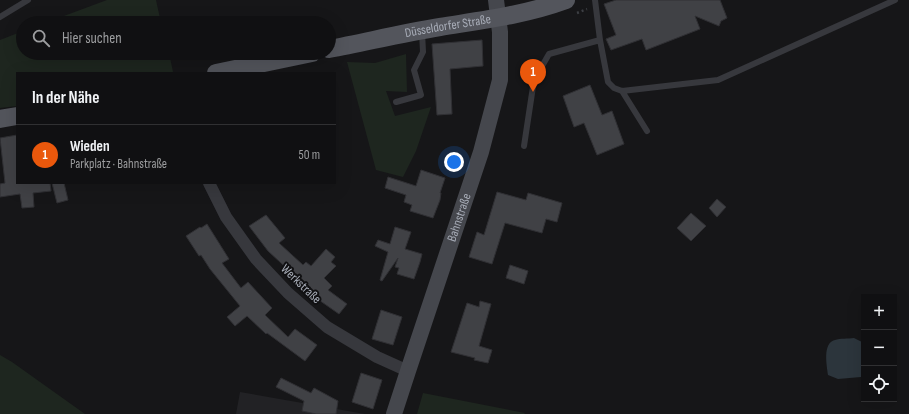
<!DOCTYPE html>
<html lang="de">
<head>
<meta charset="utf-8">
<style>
	:root { --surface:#101012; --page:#19191b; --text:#f1f3f6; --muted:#9c9d9f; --line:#303032; --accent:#ea580c }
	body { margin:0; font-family:"Sofia Sans Condensed",sans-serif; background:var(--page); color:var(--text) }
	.controls { position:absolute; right:12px; bottom:12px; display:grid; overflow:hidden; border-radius:0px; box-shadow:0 4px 16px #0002 }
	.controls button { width:36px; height:36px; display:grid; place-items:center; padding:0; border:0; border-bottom:1px solid var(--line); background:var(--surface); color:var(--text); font:20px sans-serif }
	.you { position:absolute; left:454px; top:162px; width:14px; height:14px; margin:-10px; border:3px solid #fff; border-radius:50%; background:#1a73e8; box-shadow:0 0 0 6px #1a73e833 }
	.badge { display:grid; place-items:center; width:26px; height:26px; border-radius:50%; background:var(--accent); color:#fff; font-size:13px; font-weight:700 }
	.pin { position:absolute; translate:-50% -33px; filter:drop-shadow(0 1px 2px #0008) }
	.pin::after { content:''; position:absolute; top:21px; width:14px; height:12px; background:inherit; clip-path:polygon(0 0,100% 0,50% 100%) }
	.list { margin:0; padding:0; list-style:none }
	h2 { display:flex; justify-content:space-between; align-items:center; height:52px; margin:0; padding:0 16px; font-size:17px }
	h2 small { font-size:13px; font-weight:400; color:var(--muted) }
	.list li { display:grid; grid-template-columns:26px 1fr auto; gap:12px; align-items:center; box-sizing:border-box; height:60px; padding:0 16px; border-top:1px solid var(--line) }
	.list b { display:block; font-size:15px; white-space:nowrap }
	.list p { margin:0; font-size:13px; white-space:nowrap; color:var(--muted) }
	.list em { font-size:13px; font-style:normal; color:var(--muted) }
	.icon { flex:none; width:22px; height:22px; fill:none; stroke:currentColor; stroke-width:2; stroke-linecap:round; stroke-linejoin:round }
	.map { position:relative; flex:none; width:909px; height:414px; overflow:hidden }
	.search { position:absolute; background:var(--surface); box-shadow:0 4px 16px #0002; left:16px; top:16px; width:320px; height:44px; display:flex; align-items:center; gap:10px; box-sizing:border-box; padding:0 14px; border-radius:22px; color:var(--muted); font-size:15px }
	.panel { position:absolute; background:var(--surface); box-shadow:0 4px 16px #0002; left:16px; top:72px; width:320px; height:112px; border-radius:0px }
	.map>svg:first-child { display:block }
	.built { fill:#222225 }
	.green { fill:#1e261f }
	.water { fill:#2c353c }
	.building { fill:#404145; stroke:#303034 }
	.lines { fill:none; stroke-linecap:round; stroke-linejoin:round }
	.path { stroke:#3d3f44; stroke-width:2.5; stroke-dasharray:2 3; stroke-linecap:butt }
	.lane { stroke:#37383d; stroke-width:6 }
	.street { stroke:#37383d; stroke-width:12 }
	.secondary { stroke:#45474d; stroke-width:16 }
	.primary { stroke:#53555c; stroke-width:18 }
	.labels { text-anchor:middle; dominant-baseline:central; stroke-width:4; stroke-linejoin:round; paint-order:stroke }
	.street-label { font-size:13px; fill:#a8adb8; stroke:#111113 }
</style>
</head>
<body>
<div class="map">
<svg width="909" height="414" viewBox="0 0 909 414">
	<rect width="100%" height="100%" fill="#161618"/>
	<path class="built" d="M240,392L365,414H236Z"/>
	<path class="green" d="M107,0H156L161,23H45Z
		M23,31V53H169L173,72L168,73H17V106L0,108V40Z
		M406,54L407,92L386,91L395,116L431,107L416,151L403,177L376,170L347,62L375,63Z
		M0,355L12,362L85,414H0Z
		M423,393L525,413L524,414H417Z"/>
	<path class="water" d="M854,338L864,343V374L861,377L838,379L828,375C827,366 822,343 835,340C840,338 848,339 854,338Z"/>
	<path class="building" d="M616,0H720L727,18L721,21L719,26L695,16L700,29L646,50L642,39L611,50L606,39L616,35L604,4Z
		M482,40L483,66L450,69L452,114L437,115L432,44Z
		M590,85L602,115L612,111L624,144L597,155L584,123L574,127L563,96Z
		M17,135V183H50L51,191L33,193L34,207L22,208L20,194L0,197V184L5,183L0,138Z
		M421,170L445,178L440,193H441L440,200L433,218L410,211L412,205L404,202L406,195L385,188L388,177L416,186Z
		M52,183H64L68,200L57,203Z
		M497,192L526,200L528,193L562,203L557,222L546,219L542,233L505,223L492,264L469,257L477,232L484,235Z
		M717,199L726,207L717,217L709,208Z
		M691,213L706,226L691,241L677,228Z
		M266,215L285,238L279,243L303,265L306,262L311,266L326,249L335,257L331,262L336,266L324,278L332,286L328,290L347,304L339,314L319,300L317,302L291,278L294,275L268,251L249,226Z
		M207,224L229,259L222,263L241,288L248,282L272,308L265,315L288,337L295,329L317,345L305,361L267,333L266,334L247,316L235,326L227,317L240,306L210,269L201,255L199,256L186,236L200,227L201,228Z
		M395,227L411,232L405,249L422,254L420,262L414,279L397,274L399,268L395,267L398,258L382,281L380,280L388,252L375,246L378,240L390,244Z
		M510,265L528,271L524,284L506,278Z
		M480,301L491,304L479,346L492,350L488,363L474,360L475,358L451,352L467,303L479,307Z
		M381,310L402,317L393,345L372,339Z
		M361,373L382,380L373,409L352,402Z
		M281,378L311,393L314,388L338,401L336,414H316L302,411L304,401L276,387Z"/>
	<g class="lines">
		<path class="path" d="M577,13L587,9"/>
		<path class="lane" d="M595,0L600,40L608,82L614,88L622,91L718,80L895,0
			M0,17L28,0
			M622,91L647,131
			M396,102L421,95L414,70L423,52L422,32
			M524,146L534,80L549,54L600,40"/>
		<path class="street" d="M209,183L226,217L256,259L288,293L327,327L377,357L408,371"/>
		<path class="secondary" id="s1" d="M394,414L408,371L481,152L500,80V32L496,0"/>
		<g class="primary">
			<path id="s2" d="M329,49C366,42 403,33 440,27C483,20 525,15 566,0"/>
			<path d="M216,73L312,53"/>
			<path d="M0,119L17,116"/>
		</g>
	</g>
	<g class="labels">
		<g class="street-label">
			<text stroke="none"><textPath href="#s2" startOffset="121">Düsseldorfer Straße</textPath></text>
			<text stroke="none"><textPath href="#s1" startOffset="207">Bahnstraße</textPath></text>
			<text transform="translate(301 284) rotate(44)">Werkstraße</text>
		</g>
	</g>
</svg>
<div class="controls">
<button>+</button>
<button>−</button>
<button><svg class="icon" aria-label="locate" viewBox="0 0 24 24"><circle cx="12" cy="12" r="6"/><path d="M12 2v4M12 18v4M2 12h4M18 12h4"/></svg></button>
</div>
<div class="you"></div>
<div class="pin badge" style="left:533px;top:92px">1</div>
<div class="search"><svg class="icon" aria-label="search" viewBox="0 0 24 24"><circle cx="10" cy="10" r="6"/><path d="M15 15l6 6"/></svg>Hier suchen</div>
<section class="panel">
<h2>In der Nähe<small></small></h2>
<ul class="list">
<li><span class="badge">1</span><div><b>Wieden</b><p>Parkplatz · Bahnstraße</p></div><em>50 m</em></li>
</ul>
</section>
</div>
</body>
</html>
